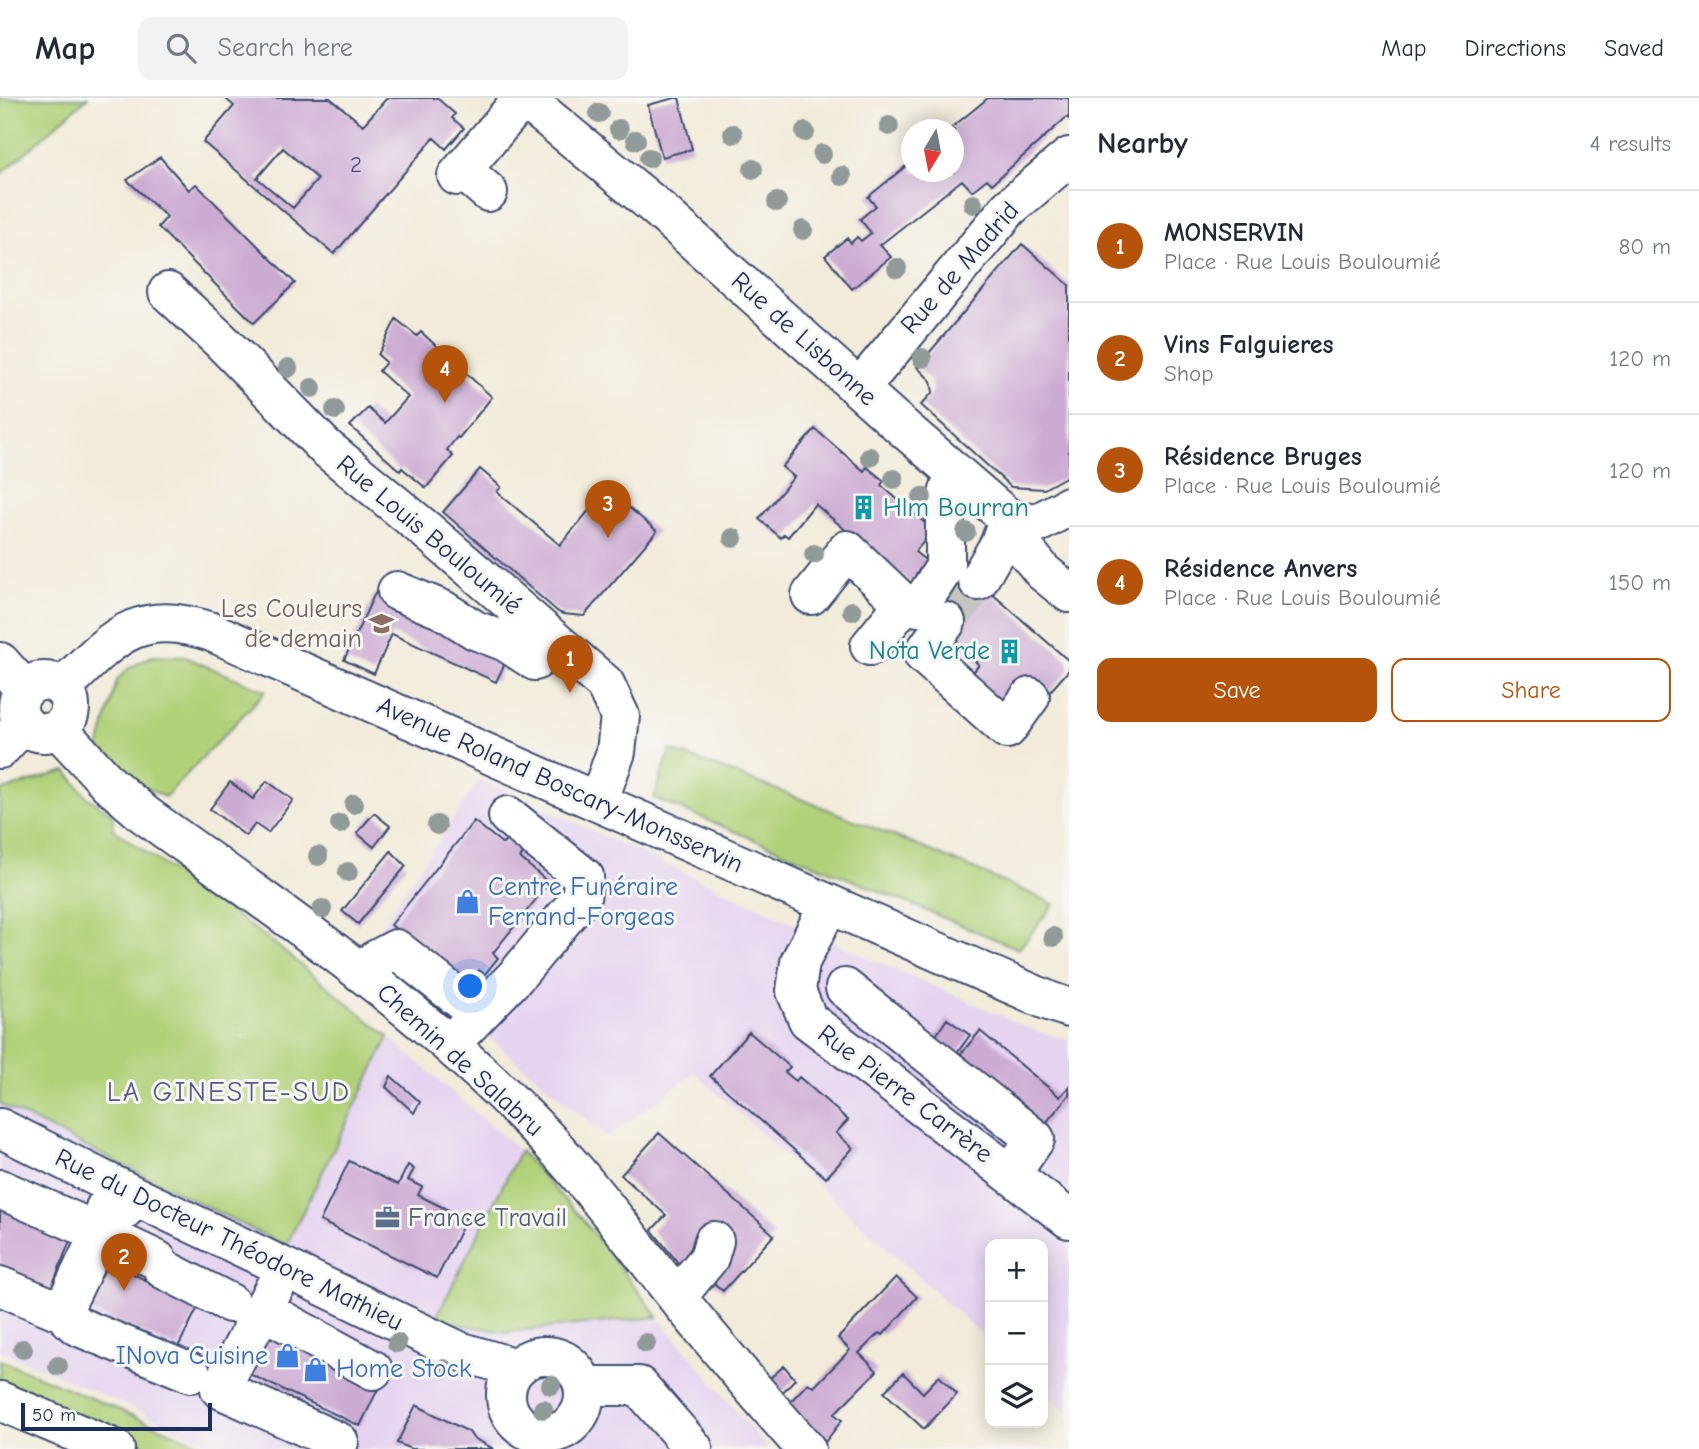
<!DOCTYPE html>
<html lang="en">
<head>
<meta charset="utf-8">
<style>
	:root { --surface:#fff; --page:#f2f2f3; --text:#1f2937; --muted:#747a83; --line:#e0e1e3; --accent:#b45309 }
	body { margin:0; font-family:"Comic Neue",sans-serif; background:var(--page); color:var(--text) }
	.controls { position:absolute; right:21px; bottom:21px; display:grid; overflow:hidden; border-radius:14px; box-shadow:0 4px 18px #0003 }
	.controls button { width:63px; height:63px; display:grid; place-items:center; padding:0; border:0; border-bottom:2px solid var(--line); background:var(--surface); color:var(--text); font:35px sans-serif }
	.compass { position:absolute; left:901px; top:21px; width:63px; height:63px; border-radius:50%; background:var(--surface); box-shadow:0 4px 18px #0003; rotate:190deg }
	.scale { position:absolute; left:21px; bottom:18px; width:191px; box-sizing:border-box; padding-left:7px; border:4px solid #1b2f5e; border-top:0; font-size:19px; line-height:24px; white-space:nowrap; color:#1b2f5e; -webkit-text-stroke:5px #f6f6f2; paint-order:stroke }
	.you { position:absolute; left:471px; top:889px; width:24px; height:24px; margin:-18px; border:5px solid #fff; border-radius:50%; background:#1a73e8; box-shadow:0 0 0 10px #1a73e833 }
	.badge { display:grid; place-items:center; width:46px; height:46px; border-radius:50%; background:var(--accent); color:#fff; font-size:23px; font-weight:700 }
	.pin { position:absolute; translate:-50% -58px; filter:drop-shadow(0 2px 4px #0008) }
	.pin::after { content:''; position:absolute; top:37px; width:24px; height:21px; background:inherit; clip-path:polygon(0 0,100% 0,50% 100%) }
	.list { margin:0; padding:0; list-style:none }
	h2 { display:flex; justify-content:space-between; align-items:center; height:91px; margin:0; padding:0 28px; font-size:30px }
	h2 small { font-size:23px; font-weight:400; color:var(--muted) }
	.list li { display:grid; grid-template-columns:46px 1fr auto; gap:21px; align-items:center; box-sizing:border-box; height:112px; padding:0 28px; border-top:2px solid var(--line) }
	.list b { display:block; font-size:26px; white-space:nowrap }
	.list p { margin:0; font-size:23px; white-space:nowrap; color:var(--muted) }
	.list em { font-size:23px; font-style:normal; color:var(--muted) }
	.actions { display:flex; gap:14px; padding:21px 28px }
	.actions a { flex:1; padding:16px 0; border:2px solid var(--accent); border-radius:14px; text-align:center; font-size:24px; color:var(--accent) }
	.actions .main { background:var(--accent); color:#fff }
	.icon { flex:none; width:38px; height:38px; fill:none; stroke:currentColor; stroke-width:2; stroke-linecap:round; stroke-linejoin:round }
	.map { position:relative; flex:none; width:1069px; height:1351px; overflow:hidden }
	header { display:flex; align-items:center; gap:42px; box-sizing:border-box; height:98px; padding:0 35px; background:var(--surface); border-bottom:2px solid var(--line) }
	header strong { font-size:33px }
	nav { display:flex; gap:38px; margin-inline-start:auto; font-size:24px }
	.search { width:490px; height:63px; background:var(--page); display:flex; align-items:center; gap:18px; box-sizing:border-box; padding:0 24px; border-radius:14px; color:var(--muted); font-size:26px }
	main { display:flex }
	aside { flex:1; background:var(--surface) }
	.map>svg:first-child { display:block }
	.built { fill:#e5d3f0 }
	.green { fill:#b1d179; stroke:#66806c; stroke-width:2 }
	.building { fill:#ccabd3; fill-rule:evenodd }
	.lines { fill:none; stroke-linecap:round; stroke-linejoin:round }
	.minor-tunnel { stroke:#c7c5c0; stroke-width:38; stroke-dasharray:38 19; stroke-linecap:butt }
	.minor-casing { stroke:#3b4b70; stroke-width:42 }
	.major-casing { stroke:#3b4b70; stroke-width:42 }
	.minor { stroke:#fff; stroke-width:38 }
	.major { stroke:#fff; stroke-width:38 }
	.tree { fill:#909a99 }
	.labels { text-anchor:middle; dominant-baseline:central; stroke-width:6; stroke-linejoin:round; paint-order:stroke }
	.number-label { font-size:23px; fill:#474e7b }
	.street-label { font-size:26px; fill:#1b2f5e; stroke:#f6f6f2 }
	.culture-label { font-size:26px; fill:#0d838f; stroke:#f6f6f2; text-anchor:start }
	.education-label { font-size:26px; fill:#785e54; stroke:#f6f6f2; text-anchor:end }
	.shop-label { font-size:26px; fill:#366cbe; stroke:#f6f6f2; text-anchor:start }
	.service-label { font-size:26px; fill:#4e5e75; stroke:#f6f6f2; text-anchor:start }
	.neighbourhood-label { font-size:28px; letter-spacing:2px; fill:#595a87; stroke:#f6f6f2 }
</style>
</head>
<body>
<header>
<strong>Map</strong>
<div class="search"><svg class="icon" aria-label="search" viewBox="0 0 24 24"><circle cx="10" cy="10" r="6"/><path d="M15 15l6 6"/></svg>Search here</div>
<nav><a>Map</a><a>Directions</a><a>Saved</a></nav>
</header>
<main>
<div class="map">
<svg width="1069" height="1351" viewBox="0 0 1069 1351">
	<rect width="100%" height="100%" fill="#f6f6f2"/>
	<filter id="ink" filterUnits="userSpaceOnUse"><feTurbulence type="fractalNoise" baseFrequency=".0143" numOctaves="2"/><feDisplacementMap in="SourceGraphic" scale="14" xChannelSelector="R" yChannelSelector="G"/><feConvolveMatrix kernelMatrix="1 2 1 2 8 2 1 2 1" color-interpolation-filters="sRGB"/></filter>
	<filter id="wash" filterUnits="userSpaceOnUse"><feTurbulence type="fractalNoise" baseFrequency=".00686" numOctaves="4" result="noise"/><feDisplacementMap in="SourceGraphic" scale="28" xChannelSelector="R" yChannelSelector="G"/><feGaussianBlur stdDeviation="1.57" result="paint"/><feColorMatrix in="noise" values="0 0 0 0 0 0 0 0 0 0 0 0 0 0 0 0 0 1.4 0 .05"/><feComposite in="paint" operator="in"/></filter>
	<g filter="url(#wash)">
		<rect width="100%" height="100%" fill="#f2ebd9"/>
		<path class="built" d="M66,673L87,699L113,717V731L270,842L389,939L520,1053L583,1122L658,1219L768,1351H224L0,1252V693Z
			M480,681L874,862L1038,934L1069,942V1316L1043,1292V1146H990V1244L695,975L607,1039L373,841Z"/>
		<path class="green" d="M0,0H87L0,77Z
			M152,558L185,559L266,593L165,699L139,686L99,650L117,582L129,570Z
			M670,652C800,699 928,750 1054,806L1019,851L654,700Z
			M66,673L87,699L113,717V731L270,842L389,939L286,1148L0,1006V693Z
			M520,1053L583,1122L658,1219L506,1234L451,1225L437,1218Z
			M0,1262L212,1351H154L0,1287Z"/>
		<g id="blocks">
			<path class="building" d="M225,0H330L363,27L387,0H437L455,16L452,20L464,30L446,51L434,40L334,156L203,44L234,8ZM283,50L318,81L293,110L257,80Z
				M675,0H679L692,51L662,59L648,7Z
				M988,0H1069V21L1067,19L992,86L987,81L972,93L962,82L880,147L891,159L852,191L825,158L847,140L851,145L857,139L861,143L871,135L860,121L876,108L868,99L912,63V74H954V32H949Z
				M160,59L189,92L196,86L295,185L254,225L158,129L167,119L127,82Z
				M1022,146L1069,187V377L1044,391L1011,389L921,307L933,294L931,283L917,269Z
				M396,221L417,238L421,234L492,299L459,340L457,339L447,352L453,358L426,390L402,370L400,373L350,328L368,310L385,325L408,299L379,273L386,264L378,257Z
				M815,331L864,373L867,369L884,383L881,387L934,433L928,444L925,442L915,454L929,465L912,486L897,473L896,475L815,406L788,439L784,436L781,440L759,421L794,379L782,369Z
				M480,371L501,389L497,394L560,447L607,391L657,433L584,518L563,516L558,514L443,414Z
				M959,462L975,475L973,479L1069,563V572L1039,606L1004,611L969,579L979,567L952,542L940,519L964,490L955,483Z
				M375,495L509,557L496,584L392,536L374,576L344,562Z
				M267,683L293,702L268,735L255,726L246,738L210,711L230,684L253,701Z
				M374,715L390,728L374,749L357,735Z
				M474,723L503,746L510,739L530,748L520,760L549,785L493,855L498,860L485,876L479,872L466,888L391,827Z
				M391,753L406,768L358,826L342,813Z
				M947,921L970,937L957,955L935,939Z
				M980,933L1060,999L1069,988V997L1041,1031L960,957Z
				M749,934L790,969L785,974L796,983L799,979L848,1022L836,1035L853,1050L826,1080L710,978Z
				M391,978L420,1004L414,1015L386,989Z
				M659,1035L774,1137L723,1193L708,1180L686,1175L652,1132L666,1117L621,1077Z
				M349,1063L398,1087L408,1067L414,1071L408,1082L422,1089L418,1097L466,1121L437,1180L320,1123Z
				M0,1105L73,1135L49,1196L0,1177Z
				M107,1163L147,1183L152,1173L198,1209L178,1249L84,1210Z
				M896,1179L917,1199L883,1237L879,1235L859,1255L877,1273L834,1316L842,1322L823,1347L788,1306L808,1285L814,1289L850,1252L838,1240Z
				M266,1231L380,1287L360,1328L245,1274Z
				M784,1268L795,1281L782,1295L769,1281Z
				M903,1275L923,1295L939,1278L957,1296L924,1331L884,1294Z
				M416,1307L469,1334L473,1340L494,1351H411L397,1345Z"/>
		</g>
	</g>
	<g filter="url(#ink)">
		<use href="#blocks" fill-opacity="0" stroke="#3b4b70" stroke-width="2"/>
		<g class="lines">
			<path class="minor-tunnel" d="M946,524L978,483"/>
			<defs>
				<path id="minor" d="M524,0L655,108L892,320L1009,421L1026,453L1043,474L1069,495
					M467,66L473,81L488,94
					M457,78L523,0
					M168,194L220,242L325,349L426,432L605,586L620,618L616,654L598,704
					M860,290L1009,110L1069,59
					M1009,421L1038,425L1069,408
					M978,483L999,447L1009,421
					M397,493L443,512L475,532L506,544L535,563
					M811,497L847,452L904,506L919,509L945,469V409L954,373
					M946,524L923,556L1007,631L1030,599
					M870,548L904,506
					M0,564L25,592
					M58,631L109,686L145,717C286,818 433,917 552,1046C597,1095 637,1150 679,1202C720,1252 762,1302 806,1351
					M829,806L800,864L796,893L808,922L1069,1121
					M360,874L375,862L396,851L479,916
					M845,890L1035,1041L1011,1076
					M450,946L516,878L581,800L584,779L508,718
					M0,1030L137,1099L459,1253L516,1270
					M0,1091L100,1135L105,1110
					M137,1099L100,1135L62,1214L77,1228L191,1275
					M100,1135L157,1162L163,1171L230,1205
					M285,1170L220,1291L339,1344
					M0,1188L62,1214
					M677,1199L709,1160L714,1143
					M263,1212L373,1272
					M506 1297a39 39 0 1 1 78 0a39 39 0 1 1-78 0Z
					M583,1288H639L693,1350"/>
				<path id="major" d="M18 609a26 26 0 1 1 52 0a26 26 0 1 1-52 0Z
					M62,590C113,540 136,509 212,534L1049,903L1069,910
					M0,651L24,625
					M0,1303L115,1351"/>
			</defs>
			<use href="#minor" class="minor-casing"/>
			<use href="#major" class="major-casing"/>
			<use href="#minor" class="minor"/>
			<use href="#major" class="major"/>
		</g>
		<g class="tree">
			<circle cx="599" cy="15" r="10"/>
			<circle cx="889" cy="28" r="10"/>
			<circle cx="619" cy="31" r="10"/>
			<circle cx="805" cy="34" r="10"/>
			<circle cx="733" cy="36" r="10"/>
			<circle cx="636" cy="42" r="10"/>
			<circle cx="822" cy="56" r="10"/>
			<circle cx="649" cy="60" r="10"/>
			<circle cx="753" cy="71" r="10"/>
			<circle cx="842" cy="78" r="10"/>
			<circle cx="777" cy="104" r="10"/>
			<circle cx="973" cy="106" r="10"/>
			<circle cx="803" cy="132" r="10"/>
			<circle cx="897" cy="170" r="10"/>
			<circle cx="922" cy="260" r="10"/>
			<circle cx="288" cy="270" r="10"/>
			<circle cx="312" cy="290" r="10"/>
			<circle cx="335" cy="312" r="10"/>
			<circle cx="870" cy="359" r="10"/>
			<circle cx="894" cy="381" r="10"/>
			<circle cx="922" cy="399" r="10"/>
			<circle cx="966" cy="434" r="10"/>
			<circle cx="733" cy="440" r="10"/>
			<circle cx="814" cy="456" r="10"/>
			<circle cx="852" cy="513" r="10"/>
			<circle cx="354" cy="706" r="10"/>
			<circle cx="340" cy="726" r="10"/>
			<circle cx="437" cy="727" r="10"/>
			<circle cx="318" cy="758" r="10"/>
			<circle cx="348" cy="774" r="10"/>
			<circle cx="322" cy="811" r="10"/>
			<circle cx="1053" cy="839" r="10"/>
			<circle cx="397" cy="1245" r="10"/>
			<circle cx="646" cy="1245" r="10"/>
			<circle cx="23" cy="1251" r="10"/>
			<circle cx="58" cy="1268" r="10"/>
			<circle cx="444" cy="1271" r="10"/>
			<circle cx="551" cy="1287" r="10"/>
			<circle cx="543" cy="1311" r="10"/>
		</g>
	</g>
	<defs>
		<symbol id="building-bare" viewBox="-9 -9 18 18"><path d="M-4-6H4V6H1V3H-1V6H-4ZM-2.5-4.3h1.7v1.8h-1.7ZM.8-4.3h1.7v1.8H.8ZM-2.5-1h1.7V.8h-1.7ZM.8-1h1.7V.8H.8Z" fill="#0f9aa8" stroke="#f6f6f2" stroke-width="2.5" paint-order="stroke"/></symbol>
		<symbol id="school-bare" viewBox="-9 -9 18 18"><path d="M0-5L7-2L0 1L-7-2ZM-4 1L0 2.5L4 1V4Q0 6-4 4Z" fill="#8d6e63" stroke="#f6f6f2" stroke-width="2.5" paint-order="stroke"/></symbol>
		<symbol id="shop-bare" viewBox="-9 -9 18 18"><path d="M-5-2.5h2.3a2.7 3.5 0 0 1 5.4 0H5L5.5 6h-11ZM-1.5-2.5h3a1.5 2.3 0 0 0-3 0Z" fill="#3f7fe0" stroke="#f6f6f2" stroke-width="2.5" paint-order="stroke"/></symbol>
		<symbol id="office-bare" viewBox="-9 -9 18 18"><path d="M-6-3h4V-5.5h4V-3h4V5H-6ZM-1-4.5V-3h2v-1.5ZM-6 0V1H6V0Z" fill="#5c6f8a" stroke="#f6f6f2" stroke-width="2.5" paint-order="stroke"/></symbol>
	</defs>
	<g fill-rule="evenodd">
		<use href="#building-bare" x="846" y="392" width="35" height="35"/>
		<use href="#school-bare" x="364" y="508" width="35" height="35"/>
		<use href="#building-bare" x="992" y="536" width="35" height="35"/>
		<use href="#shop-bare" x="450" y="786" width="35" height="35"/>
		<use href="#office-bare" x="370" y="1102" width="35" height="35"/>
		<use href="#shop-bare" x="270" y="1240" width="35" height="35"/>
		<use href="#shop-bare" x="298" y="1254" width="35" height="35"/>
	</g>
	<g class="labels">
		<g class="number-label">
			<text x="356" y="66">2</text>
		</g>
		<g class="street-label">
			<text transform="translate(960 170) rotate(-49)">Rue de Madrid</text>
			<text transform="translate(804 241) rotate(42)">Rue de Lisbonne</text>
			<text transform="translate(429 437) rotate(40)">Rue Louis Bouloumié</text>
			<text transform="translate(560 687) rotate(24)">Avenue Roland Boscary-Monsservin</text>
			<text transform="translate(460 962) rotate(42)">Chemin de Salabru</text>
			<text transform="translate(905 996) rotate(37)">Rue Pierre Carrère</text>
			<text transform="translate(229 1142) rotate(26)">Rue du Docteur Théodore Mathieu</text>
		</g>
		<g class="culture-label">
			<text x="883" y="410">Hlm Bourran</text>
			<text x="990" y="553" text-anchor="end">Nota Verde</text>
		</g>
		<g class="education-label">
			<text x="362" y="511">Les Couleurs<tspan x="362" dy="30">de demain</tspan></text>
		</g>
		<g class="shop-label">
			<text x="488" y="789">Centre Funéraire<tspan x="488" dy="30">Ferrand-Forgeas</tspan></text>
			<text x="268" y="1258" text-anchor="end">INova Cuisine</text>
			<text x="336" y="1271">Home Stock</text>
		</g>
		<g class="service-label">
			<text x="408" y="1120">France Travail</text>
		</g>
		<g class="neighbourhood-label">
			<text x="229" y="994">LA GINESTE-SUD</text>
		</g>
	</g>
</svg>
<div class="controls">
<button>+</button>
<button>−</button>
<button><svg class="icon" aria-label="layers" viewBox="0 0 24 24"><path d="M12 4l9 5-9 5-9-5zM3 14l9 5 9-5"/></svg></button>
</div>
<svg class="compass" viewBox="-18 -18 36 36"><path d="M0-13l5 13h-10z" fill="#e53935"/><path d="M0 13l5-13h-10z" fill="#747a83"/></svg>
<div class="scale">50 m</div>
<div class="you"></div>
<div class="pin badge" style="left:570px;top:595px">1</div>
<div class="pin badge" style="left:124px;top:1193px">2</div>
<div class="pin badge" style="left:608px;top:440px">3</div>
<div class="pin badge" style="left:445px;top:305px">4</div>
</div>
<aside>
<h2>Nearby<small>4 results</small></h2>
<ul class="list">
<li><span class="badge">1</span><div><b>MONSERVIN</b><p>Place · Rue Louis Bouloumié</p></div><em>80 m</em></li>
<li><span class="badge">2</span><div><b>Vins Falguieres</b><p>Shop</p></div><em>120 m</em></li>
<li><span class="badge">3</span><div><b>Résidence Bruges</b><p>Place · Rue Louis Bouloumié</p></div><em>120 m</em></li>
<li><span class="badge">4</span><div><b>Résidence Anvers</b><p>Place · Rue Louis Bouloumié</p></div><em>150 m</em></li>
</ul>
<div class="actions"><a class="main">Save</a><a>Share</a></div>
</aside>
</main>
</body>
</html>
